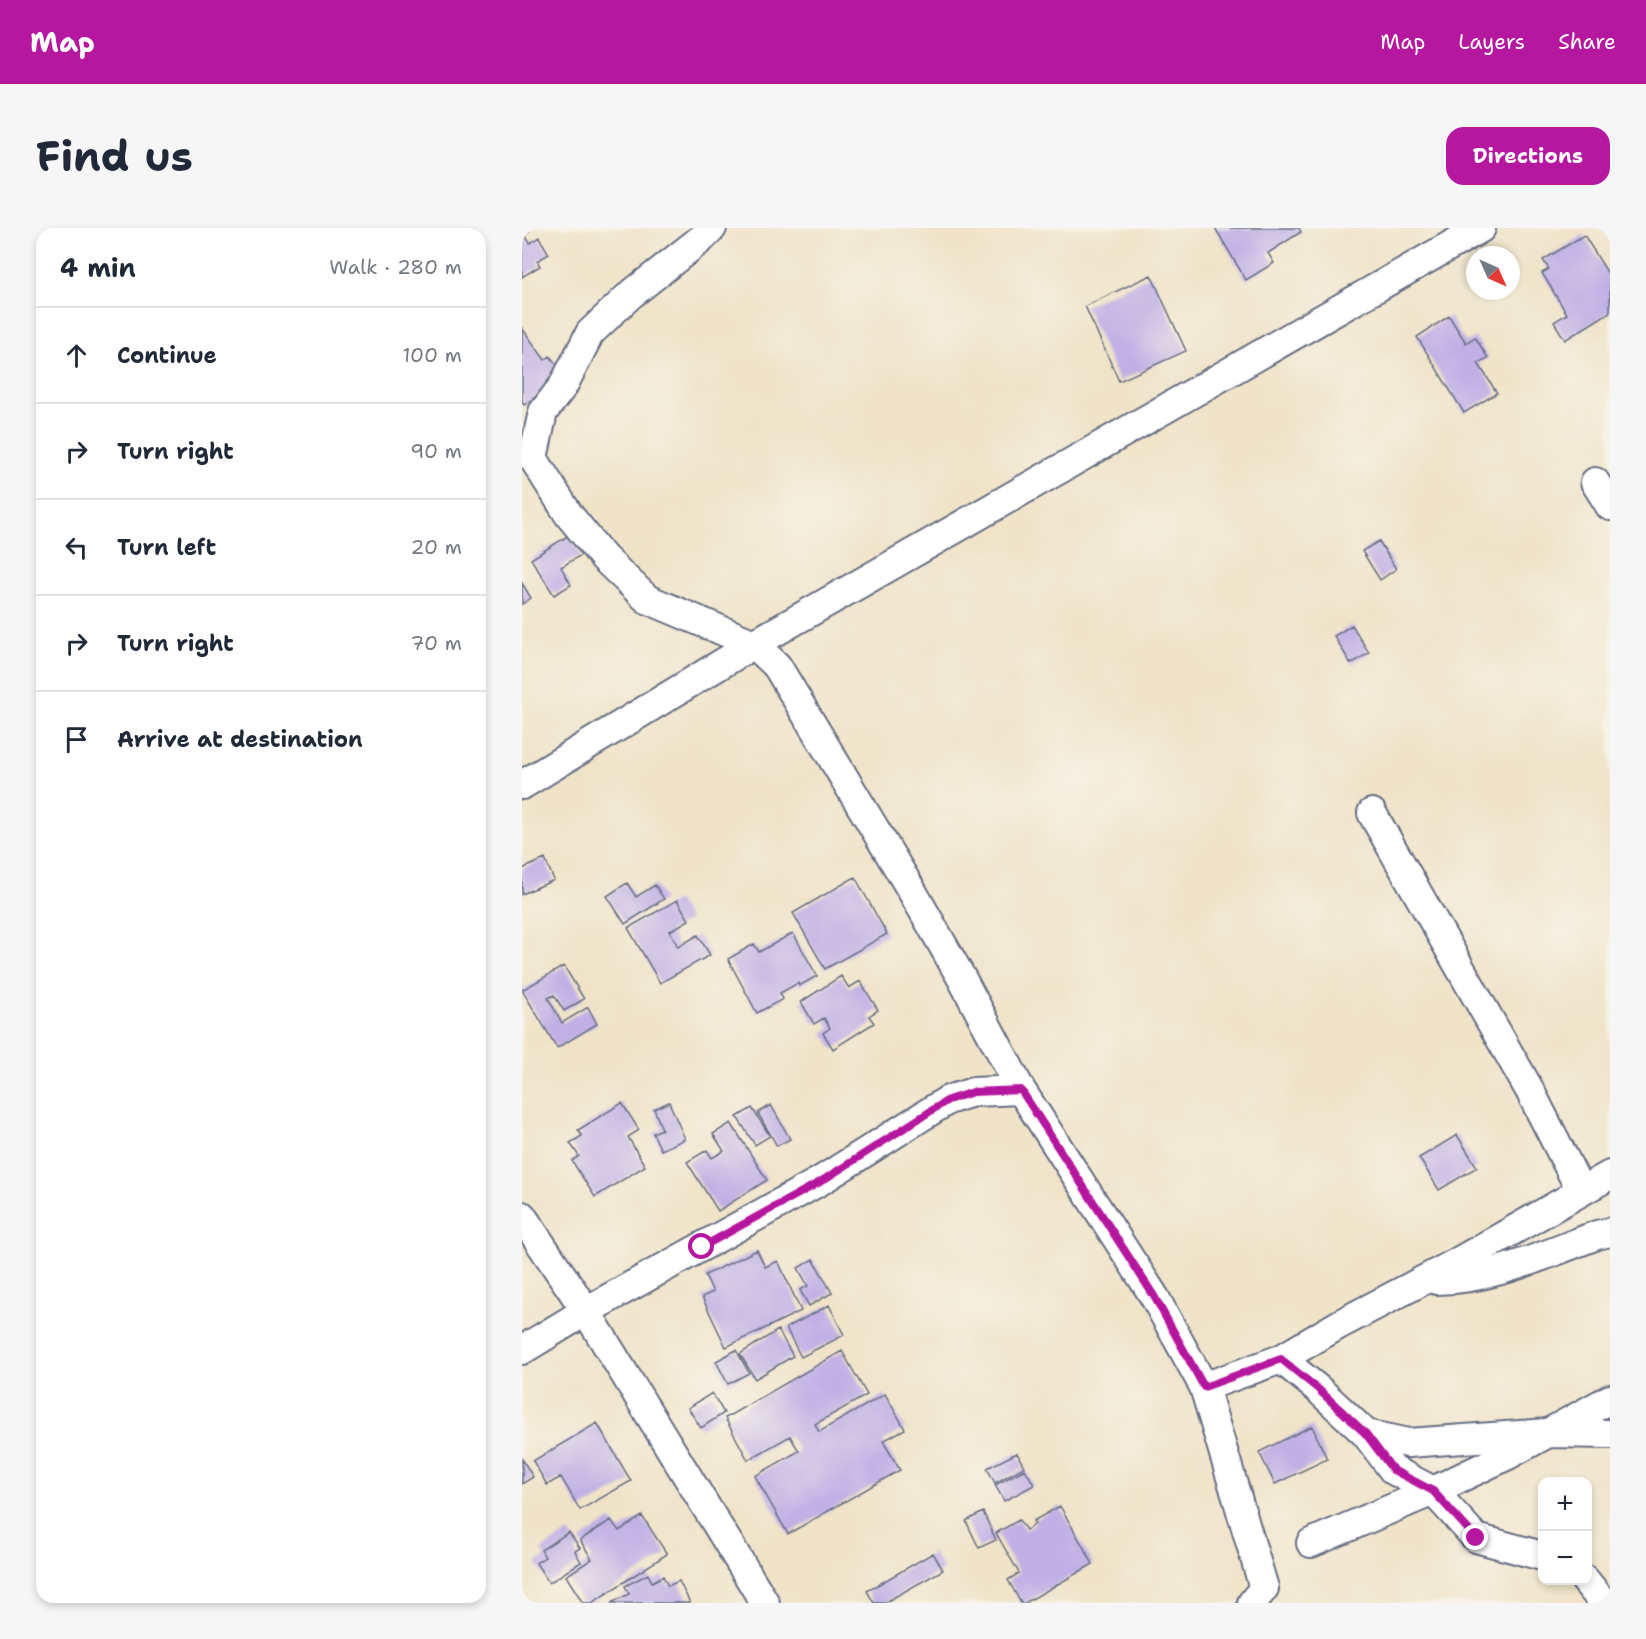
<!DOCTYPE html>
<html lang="en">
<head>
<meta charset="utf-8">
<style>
	:root { --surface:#fff; --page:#f6f6f7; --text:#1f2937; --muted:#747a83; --line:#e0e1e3; --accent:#b5179e }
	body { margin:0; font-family:"Shantell Sans",sans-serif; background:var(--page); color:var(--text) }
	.controls { position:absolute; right:18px; bottom:18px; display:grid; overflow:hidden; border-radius:12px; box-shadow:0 3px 9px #0003 }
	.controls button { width:54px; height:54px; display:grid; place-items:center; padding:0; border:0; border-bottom:2px solid var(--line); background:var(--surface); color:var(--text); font:30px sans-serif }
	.compass { position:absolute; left:944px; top:18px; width:54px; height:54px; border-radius:50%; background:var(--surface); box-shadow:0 3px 9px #0003; rotate:135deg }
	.stop { position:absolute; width:18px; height:18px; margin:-14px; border:4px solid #b5179e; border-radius:50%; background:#fff }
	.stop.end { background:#b5179e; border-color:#fff; box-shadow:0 2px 6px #0008 }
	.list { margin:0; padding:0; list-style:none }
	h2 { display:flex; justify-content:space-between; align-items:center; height:78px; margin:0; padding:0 24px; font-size:26px }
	h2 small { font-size:20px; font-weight:400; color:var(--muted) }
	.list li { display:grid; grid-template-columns:39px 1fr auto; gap:18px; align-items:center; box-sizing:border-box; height:96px; padding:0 24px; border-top:2px solid var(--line) }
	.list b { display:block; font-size:22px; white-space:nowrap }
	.list em { font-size:20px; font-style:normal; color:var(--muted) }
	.icon { flex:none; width:33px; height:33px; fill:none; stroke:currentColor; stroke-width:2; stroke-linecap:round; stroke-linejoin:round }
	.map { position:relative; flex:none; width:1088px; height:1375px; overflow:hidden; border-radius:18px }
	header { display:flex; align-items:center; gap:36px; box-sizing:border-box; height:84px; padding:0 30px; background:var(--accent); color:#fff }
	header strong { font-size:28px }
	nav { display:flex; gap:33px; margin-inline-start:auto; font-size:21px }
	.intro { display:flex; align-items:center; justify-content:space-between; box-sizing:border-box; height:144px; padding:0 36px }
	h1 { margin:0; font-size:42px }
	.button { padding:15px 27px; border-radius:18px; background:var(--accent); color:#fff; font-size:21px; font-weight:700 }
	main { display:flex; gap:36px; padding:0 36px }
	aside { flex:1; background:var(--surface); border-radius:18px; box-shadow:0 3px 9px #0003 }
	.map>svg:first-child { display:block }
	.building { fill:#c0b0e5 }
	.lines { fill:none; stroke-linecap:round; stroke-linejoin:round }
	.street-casing { stroke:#666e83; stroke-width:32 }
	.street { stroke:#fff; stroke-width:28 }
	.route { stroke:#b5179e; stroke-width:8 }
</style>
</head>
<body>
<header>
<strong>Map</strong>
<nav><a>Map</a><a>Layers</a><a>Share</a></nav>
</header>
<div class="intro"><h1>Find us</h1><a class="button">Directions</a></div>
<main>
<aside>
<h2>4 min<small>Walk · 280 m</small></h2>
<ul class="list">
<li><svg class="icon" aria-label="ahead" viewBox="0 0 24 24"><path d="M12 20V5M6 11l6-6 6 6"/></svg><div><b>Continue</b></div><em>100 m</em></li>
<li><svg class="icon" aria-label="right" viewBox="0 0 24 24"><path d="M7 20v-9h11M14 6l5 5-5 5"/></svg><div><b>Turn right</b></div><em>90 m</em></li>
<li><svg class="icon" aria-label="left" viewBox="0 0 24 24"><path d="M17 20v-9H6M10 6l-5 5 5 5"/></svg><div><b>Turn left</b></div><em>20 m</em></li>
<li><svg class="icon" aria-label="right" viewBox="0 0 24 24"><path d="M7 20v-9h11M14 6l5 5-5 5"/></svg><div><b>Turn right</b></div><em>70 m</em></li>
<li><svg class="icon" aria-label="arrive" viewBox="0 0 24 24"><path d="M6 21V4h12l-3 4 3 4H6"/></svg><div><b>Arrive at destination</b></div></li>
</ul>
</aside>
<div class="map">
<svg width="1088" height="1375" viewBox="0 0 1088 1375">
	<rect width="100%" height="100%" fill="#f7f3e8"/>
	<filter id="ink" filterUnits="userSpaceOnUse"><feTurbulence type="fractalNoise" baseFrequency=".0167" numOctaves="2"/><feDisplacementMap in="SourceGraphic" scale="12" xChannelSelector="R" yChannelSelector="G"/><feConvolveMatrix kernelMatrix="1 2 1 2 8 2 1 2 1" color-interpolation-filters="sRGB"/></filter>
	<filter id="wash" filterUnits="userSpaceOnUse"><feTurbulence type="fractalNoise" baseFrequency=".008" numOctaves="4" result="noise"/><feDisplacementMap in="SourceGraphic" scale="24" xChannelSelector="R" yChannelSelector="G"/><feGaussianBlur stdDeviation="1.35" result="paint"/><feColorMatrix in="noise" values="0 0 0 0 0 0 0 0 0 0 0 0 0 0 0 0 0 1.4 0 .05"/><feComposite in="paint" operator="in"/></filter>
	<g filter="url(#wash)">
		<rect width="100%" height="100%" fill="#f0e3c8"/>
		<g id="blocks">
			<path class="building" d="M0,0H5L7,3L2,6L8,15L17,9L27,26L15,33L18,38L0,49Z
				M693,0H777L779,4L746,25L752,35L724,52Z
				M1062,7L1088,49V84L1043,112L1032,94L1045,86L1020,45L1027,41L1021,32Z
				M629,47L664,123L597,153L563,78Z
				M927,88L944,115L953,109L966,130L956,135L975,165L942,185L895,109Z
				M0,100L23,132L28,128L43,148L2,177L0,174Z
				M47,307L59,327L39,339L49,357L32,367L9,331Z
				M857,313L874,341L858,352L840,323Z
				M0,355L9,370L0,376Z
				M830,397L847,425L829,436L812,408Z
				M23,631L32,652L0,666V641Z
				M333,649L365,706L303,741L271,685Z
				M105,655L114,669L133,657L142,671L103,696L85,668Z
				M155,672L167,692L148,703L156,719L176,707L188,727L138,755L106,700Z
				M271,705L295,748L277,758L276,755L258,765L261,771L235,785L206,731L232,716L237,724Z
				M42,738L62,771L42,783L32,767L26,770L40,795L66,779L75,796L35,820L0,762Z
				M319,748L327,760L338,753L356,782L347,788L352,795L311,821L301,805L308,800L302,790L292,796L279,774Z
				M147,874L163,911L139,922L131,905L140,901L132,881Z
				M100,875L117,902L106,909L123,938L73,969L50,933L57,928L48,915L60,908L56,902Z
				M249,877L268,911L255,918L236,885Z
				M230,880L248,908L233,917L215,889Z
				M209,895L245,952L196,983L165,934L185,922L190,930L202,923L191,906Z
				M935,907L955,939L917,962L897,930Z
				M235,1022L243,1039L256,1033L279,1083L204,1119L180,1069L191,1064L183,1047Z
				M291,1031L310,1065L287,1078L278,1062L286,1058L276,1040Z
				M307,1077L322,1107L279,1129L264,1100Z
				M256,1102L271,1128L233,1151L218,1126Z
				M214,1122L227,1145L206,1156L194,1133Z
				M320,1123L345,1167L293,1196L297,1204L363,1166L383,1201L361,1213L378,1242L266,1306L233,1248L277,1223L268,1208L226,1232L203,1190Z
				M190,1165L202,1185L179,1200L166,1180Z
				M75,1195L109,1253L58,1282L39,1249L25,1257L11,1233Z
				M790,1198L805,1231L753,1256L737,1224Z
				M495,1225L502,1239L473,1255L465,1240Z
				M0,1231L11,1249L0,1256Z
				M503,1241L512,1257L482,1273L473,1257Z
				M538,1278L571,1336L503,1375H499L486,1352L497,1345L474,1305L497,1292L504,1302L513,1296L511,1293Z
				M461,1284L474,1312L457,1320L444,1293Z
				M120,1288L145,1326L70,1375H61L44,1348L70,1331L58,1312L89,1292L97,1303Z
				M47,1304L58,1320L53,1323L59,1334L27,1355L14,1335L23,1329L19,1322Z
				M411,1325L421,1342L362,1375H352L345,1363Z
				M126,1346L130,1354L141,1348L146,1358L157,1353L168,1375H89L107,1366L103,1358Z"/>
		</g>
	</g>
	<g filter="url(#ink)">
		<use href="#blocks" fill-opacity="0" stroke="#666e83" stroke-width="1.5"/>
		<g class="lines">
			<defs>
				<path id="street" d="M190,0L179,11L107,68L68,105L41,158L21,184L11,230L47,287L82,330L125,371L232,416L255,438L390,663L439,749L499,862L632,1068L682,1159L742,1360L730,1375
					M1073,254L1088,278
					M0,557L232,416L959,0
					M850,585L1007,861L1059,963
					M0,988L64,1083L243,1375
					M915,1052C970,1052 1024,1026 1075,1007L1088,1004
					M0,1122L64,1083L298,953L426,872L451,864L499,862
					M759,1131L796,1161L844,1206L871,1242L911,1263L954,1310L1020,1328
					M682,1159L759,1131L818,1096L934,1035L1088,947
					M844,1206L886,1215L1026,1205L1088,1206
					M789,1315L911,1263L986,1227L1088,1171
					M1063,1352L1080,1373L1085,1375"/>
			</defs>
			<use href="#street" class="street-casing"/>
			<use href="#street" class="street"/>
		</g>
	</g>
	<g class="lines" filter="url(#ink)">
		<path class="route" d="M180,1019L298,954L426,872L451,864L499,862L632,1068L682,1159L759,1131L796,1161L844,1206L871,1242L911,1263L954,1310"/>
	</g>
</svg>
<div class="controls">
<button>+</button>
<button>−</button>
</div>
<svg class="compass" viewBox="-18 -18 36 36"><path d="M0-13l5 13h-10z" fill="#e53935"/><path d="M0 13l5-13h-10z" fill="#747a83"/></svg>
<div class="stop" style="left:180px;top:1019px"></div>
<div class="stop end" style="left:954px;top:1310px"></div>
</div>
</main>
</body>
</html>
